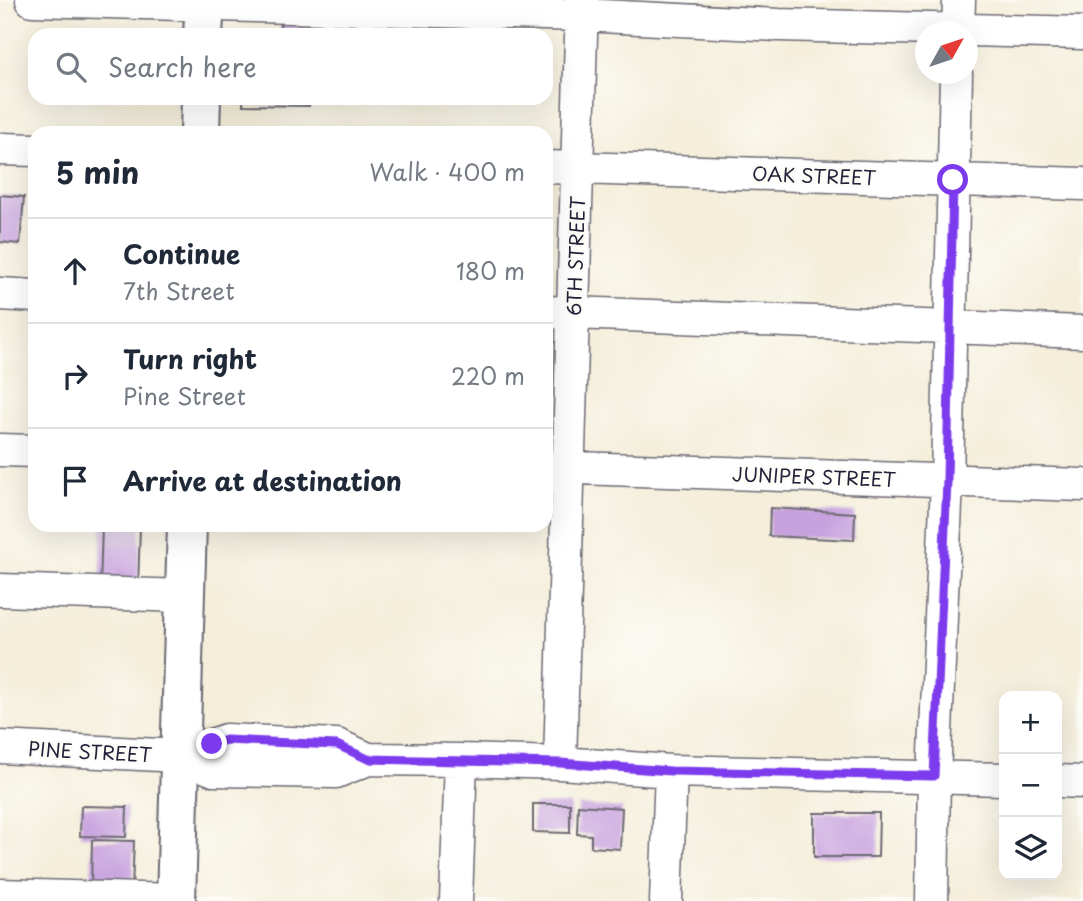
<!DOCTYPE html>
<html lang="en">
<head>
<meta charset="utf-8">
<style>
	:root { --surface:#fff; --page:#f2f2f3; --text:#1f2937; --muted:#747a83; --line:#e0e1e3 }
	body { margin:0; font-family:"Playpen Sans",sans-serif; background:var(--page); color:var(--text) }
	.controls { position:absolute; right:21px; bottom:21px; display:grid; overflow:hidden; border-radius:14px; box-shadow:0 7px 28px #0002 }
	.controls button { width:63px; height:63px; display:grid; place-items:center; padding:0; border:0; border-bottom:2px solid var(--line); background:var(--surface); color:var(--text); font:35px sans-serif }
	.compass { position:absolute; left:915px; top:21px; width:63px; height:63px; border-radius:50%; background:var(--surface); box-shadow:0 7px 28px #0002; rotate:50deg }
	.stop { position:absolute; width:21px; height:21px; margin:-16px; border:5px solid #7c3aed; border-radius:50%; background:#fff }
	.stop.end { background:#7c3aed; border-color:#fff; box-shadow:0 2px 7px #0008 }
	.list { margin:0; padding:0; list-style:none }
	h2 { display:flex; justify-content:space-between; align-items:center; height:91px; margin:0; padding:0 28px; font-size:30px }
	h2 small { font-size:23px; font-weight:400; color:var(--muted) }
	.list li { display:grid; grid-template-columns:46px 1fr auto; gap:21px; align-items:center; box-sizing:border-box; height:105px; padding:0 28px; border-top:2px solid var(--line) }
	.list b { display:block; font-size:26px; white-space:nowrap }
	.list p { margin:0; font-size:23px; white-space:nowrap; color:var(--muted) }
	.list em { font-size:23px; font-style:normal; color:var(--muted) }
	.icon { flex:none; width:38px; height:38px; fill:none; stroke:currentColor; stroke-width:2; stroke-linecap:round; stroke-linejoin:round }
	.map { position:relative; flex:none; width:1083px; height:901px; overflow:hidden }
	.search { position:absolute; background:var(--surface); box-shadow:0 7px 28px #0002; left:28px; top:28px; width:525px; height:77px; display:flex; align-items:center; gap:18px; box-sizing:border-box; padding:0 24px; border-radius:21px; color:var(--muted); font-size:26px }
	.panel { position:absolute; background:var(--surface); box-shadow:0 7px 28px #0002; left:28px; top:126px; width:525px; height:406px; border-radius:21px }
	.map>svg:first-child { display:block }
	.building { fill:#c7a1de }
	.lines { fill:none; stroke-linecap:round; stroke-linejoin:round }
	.minor-casing { stroke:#6c6973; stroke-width:35 }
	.major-casing { stroke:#6c6973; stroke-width:42 }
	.minor { stroke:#fff; stroke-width:32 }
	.major { stroke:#fff; stroke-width:38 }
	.route { stroke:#7c3aed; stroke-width:9 }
	.labels { text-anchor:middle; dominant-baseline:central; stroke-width:5; stroke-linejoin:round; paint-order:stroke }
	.street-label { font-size:19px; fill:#22223b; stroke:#fdfcf7 }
</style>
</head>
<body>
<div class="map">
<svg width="1083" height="901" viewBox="0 0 1083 901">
	<rect width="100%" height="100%" fill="#fdfcf7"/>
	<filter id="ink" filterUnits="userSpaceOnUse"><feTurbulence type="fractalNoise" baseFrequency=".0143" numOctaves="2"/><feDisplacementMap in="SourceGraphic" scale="14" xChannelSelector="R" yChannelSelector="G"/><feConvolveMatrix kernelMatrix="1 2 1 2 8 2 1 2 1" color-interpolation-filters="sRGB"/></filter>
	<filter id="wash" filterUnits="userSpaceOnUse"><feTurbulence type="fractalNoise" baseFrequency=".00686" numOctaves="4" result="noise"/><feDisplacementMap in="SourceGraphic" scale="28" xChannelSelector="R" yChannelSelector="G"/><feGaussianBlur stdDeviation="1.57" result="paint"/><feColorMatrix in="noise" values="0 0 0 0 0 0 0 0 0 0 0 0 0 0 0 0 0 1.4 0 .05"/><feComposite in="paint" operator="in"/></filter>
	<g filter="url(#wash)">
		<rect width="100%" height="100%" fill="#f4eeda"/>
		<g id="blocks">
			<path class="building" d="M280,17H310L309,35H280Z
				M243,98H309V106L243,105Z
				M0,195L24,197L20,244L0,242Z
				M770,508L855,513L854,540L769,536Z
				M102,525H140L138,590L100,589Z
				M533,804H570V833L533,832Z
				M578,805L622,808L620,849L591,847V835L577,834Z
				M81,806L127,807L126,837L80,836Z
				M814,813H879L878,857H814Z
				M92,840L134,841L132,889L91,888Z"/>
		</g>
	</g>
	<g filter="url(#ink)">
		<use href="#blocks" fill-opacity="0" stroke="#6c6973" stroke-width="2"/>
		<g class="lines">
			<defs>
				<path id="minor" d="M32,0L581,15L779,25L1083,33
					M958,32L959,0
					M0,149L35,150
					M546,167L1083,184
					M0,294L35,296
					M546,312L1083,332
					M0,450L35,451
					M547,467L1083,485
					M0,590L185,596
					M0,747L180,756L214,770L336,772L368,759L461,760L560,763L671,771L1004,779
					M180,756L226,740L337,745L368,759
					M560,763L582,0
					M1057,781L1083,782
					M0,895L176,900
					M456,901L461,760
					M666,901L671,771
					M932,901L934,776L947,481L956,74"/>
				<path id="major" d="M203,35L205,0
					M200,133L201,98
					M176,901L187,525"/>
			</defs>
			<use href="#minor" class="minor-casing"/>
			<use href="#major" class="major-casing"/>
			<use href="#minor" class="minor"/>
			<use href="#major" class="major"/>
		</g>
	</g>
	<g class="lines" filter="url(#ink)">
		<path class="route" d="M212,744L226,740L337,745L368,759L560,763L671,771L934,776L947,481L953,180"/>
	</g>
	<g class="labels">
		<g class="street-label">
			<text transform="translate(814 175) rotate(2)">OAK STREET</text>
			<text transform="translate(575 256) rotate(-88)">6TH STREET</text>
			<text transform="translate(814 476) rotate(2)">JUNIPER STREET</text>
			<text transform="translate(90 751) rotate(3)">PINE STREET</text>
		</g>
	</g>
</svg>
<div class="controls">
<button>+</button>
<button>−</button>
<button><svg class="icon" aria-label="layers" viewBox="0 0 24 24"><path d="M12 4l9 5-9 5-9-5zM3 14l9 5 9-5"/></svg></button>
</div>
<svg class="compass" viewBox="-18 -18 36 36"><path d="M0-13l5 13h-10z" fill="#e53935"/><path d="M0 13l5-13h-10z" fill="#747a83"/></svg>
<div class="stop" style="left:953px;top:180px"></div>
<div class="stop end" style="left:212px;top:744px"></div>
<div class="search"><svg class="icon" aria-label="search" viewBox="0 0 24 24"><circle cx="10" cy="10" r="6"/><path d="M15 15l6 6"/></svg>Search here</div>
<section class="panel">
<h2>5 min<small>Walk · 400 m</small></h2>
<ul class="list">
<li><svg class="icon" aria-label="ahead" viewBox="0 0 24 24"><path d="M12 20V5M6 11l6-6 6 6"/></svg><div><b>Continue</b><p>7th Street</p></div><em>180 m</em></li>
<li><svg class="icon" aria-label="right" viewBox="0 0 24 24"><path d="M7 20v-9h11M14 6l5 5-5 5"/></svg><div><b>Turn right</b><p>Pine Street</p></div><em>220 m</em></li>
<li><svg class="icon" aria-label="arrive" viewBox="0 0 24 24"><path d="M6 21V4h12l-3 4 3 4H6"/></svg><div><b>Arrive at destination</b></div></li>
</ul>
</section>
</div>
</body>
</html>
